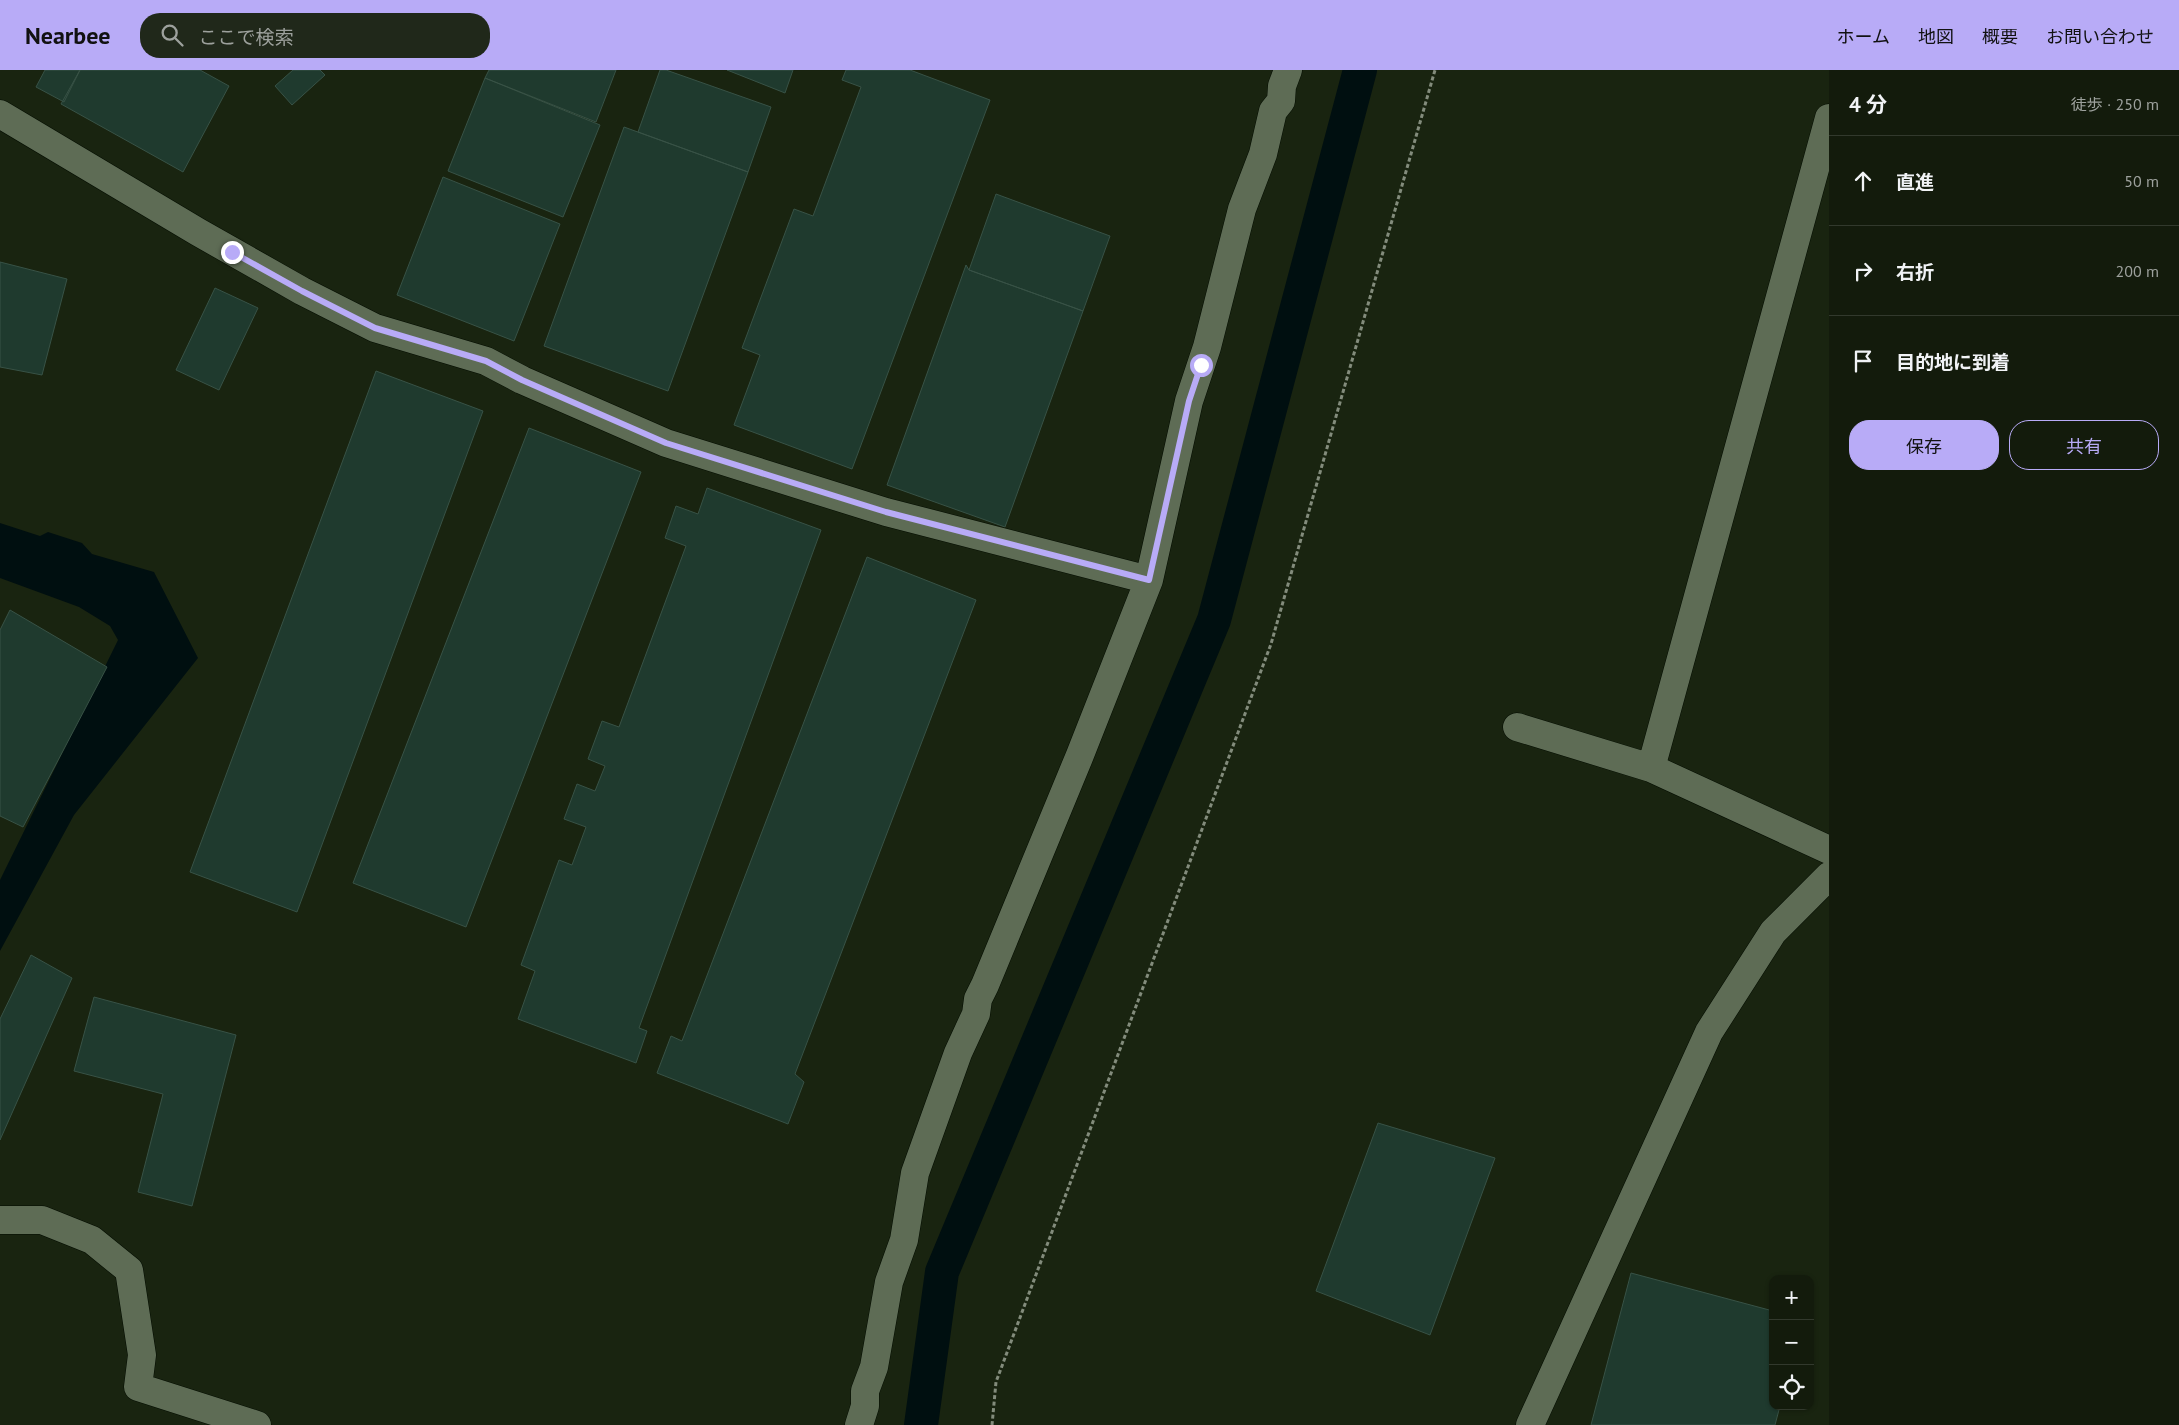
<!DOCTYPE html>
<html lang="ja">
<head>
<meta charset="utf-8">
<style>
	:root { --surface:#131b0c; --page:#20281a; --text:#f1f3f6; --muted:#9da19d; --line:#32392d; --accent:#b8abf7 }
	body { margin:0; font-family:"PT Sans","Noto Sans JP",sans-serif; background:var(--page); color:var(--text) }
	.controls { position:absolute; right:15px; bottom:15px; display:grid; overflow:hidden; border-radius:10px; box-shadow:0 1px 4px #0004 }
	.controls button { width:45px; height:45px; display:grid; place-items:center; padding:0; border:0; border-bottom:1px solid var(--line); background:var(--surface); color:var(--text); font:25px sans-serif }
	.stop { position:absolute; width:15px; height:15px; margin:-11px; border:4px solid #b8abf7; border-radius:50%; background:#fff }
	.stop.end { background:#b8abf7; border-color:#fff; box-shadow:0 1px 5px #0008 }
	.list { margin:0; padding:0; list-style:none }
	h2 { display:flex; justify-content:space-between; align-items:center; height:65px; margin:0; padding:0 20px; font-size:21px }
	h2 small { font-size:16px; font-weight:400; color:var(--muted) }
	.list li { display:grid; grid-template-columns:32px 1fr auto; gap:15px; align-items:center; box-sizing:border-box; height:90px; padding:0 20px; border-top:1px solid var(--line) }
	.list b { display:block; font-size:19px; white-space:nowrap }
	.list em { font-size:16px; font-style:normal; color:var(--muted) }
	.actions { display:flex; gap:10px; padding:15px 20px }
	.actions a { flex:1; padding:11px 0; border:1px solid var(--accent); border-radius:20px; text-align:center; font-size:18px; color:var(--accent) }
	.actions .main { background:var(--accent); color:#111 }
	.icon { flex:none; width:28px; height:28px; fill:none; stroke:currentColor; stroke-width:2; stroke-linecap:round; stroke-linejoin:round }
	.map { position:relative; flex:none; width:1829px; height:1355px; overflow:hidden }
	header { display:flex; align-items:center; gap:30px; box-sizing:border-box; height:70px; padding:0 25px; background:var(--accent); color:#111 }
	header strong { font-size:24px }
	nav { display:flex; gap:28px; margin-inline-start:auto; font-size:18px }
	.search { width:350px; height:45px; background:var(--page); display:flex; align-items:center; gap:12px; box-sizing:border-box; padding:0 18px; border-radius:20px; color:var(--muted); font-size:19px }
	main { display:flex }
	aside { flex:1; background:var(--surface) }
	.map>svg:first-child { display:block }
	.water { fill:#000f10 }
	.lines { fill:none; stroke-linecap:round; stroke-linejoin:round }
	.canal { stroke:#000f10; stroke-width:34 }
	.building { fill:#1f3a2e; stroke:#385246 }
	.street-casing { stroke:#040d00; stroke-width:29 }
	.path { stroke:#838c7c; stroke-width:3; stroke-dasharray:4 2.5; stroke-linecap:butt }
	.street { stroke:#5e6c55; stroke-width:28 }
	.route { stroke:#b8abf7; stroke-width:6 }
</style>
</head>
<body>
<header>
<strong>Nearbee</strong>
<div class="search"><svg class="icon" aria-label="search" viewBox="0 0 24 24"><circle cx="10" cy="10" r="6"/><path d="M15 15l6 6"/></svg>ここで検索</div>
<nav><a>ホーム</a><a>地図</a><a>概要</a><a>お問い合わせ</a></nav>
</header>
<main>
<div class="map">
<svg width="1829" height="1355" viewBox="0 0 1829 1355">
	<rect width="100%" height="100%" fill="#192410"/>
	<path class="water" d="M0,453L40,466L48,462L82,473L92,484L154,502L198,588L74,745L0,881V810L118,570L110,556L79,537L0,508Z"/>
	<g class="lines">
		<path class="canal" d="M921,1355L942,1202L1214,550L1360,0"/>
	</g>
	<path class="building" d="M45,0H80L64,32L36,17Z
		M80,0H200L229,16L183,102L61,34Z
		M293,0H320L325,5L292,35L275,16Z
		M489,0H616L596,52L485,8Z
		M660,0H666L771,37L748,102L638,62Z
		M727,0H793L785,23Z
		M846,0H910L990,30L852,399L734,355L760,285L742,278L794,139L813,146L861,17L842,10Z
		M485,8L600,55L563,147L448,101Z
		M624,57L748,102L668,321L544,276Z
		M443,107L560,154L514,271L397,225Z
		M996,124L1110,166L1083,241L969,200Z
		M0,192L67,209L42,305L0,297Z
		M966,195L969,200L1083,241L1005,457L887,415Z
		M215,218L258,238L219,320L176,300Z
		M376,301L483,341L297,842L190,802Z
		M529,358L641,402L466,857L353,813Z
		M707,418L821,460L639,958L647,961L636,993L518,949L535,901L521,895L559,790L572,795L586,757L564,749L577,714L595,721L605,696L588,689L602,651L619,657L686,476L665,468L676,436L698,444Z
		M867,487L976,530L795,1004L804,1012L788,1054L657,1003L671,966L682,971Z
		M10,540L107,597L23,757L0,746V560Z
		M31,885L72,908L0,1070V949Z
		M94,927L236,965L192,1136L138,1122L163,1024L74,1001Z
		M1378,1053L1495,1088L1430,1265L1316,1221Z
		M1631,1203L1773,1241V1336H1780L1775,1355H1591Z"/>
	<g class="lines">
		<defs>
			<path id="street" d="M0,44L198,162L302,221L375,258L486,291L522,310L666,373L886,442L1149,510
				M1517,657L1651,698L1829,780
				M1651,698L1829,48
				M0,1150H42L92,1170L129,1200L142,1285L138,1317L257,1355
				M859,1355L865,1336V1321L874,1297L889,1212L904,1170L915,1103L958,983L976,944L978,929L985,915L1080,685L1149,510L1189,331L1207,277L1242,139L1263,84L1273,41L1281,31L1282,16L1288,0
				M1530,1355L1709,962L1773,862L1829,806"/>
		</defs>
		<use href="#street" class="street-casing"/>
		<path class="path" d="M992,1355L996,1312L1271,574L1435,0"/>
		<use href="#street" class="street"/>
	</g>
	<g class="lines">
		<path class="route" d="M232,182L302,221L375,258L486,291L522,310L666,373L886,442L1149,510L1189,331L1201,295"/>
	</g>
</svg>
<div class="controls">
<button>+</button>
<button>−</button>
<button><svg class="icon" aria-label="locate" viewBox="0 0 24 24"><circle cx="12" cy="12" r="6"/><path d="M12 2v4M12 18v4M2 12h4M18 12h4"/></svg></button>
</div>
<div class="stop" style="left:1201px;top:295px"></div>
<div class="stop end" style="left:232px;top:182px"></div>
</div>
<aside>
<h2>4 分<small>徒歩 · 250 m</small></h2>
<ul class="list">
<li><svg class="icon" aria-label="ahead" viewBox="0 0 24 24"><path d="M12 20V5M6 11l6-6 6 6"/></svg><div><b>直進</b></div><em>50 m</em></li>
<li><svg class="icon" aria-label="right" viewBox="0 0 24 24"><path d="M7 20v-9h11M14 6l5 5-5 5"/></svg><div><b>右折</b></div><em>200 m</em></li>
<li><svg class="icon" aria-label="arrive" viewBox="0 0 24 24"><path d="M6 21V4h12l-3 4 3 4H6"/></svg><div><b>目的地に到着</b></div></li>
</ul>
<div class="actions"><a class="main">保存</a><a>共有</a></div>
</aside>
</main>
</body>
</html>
